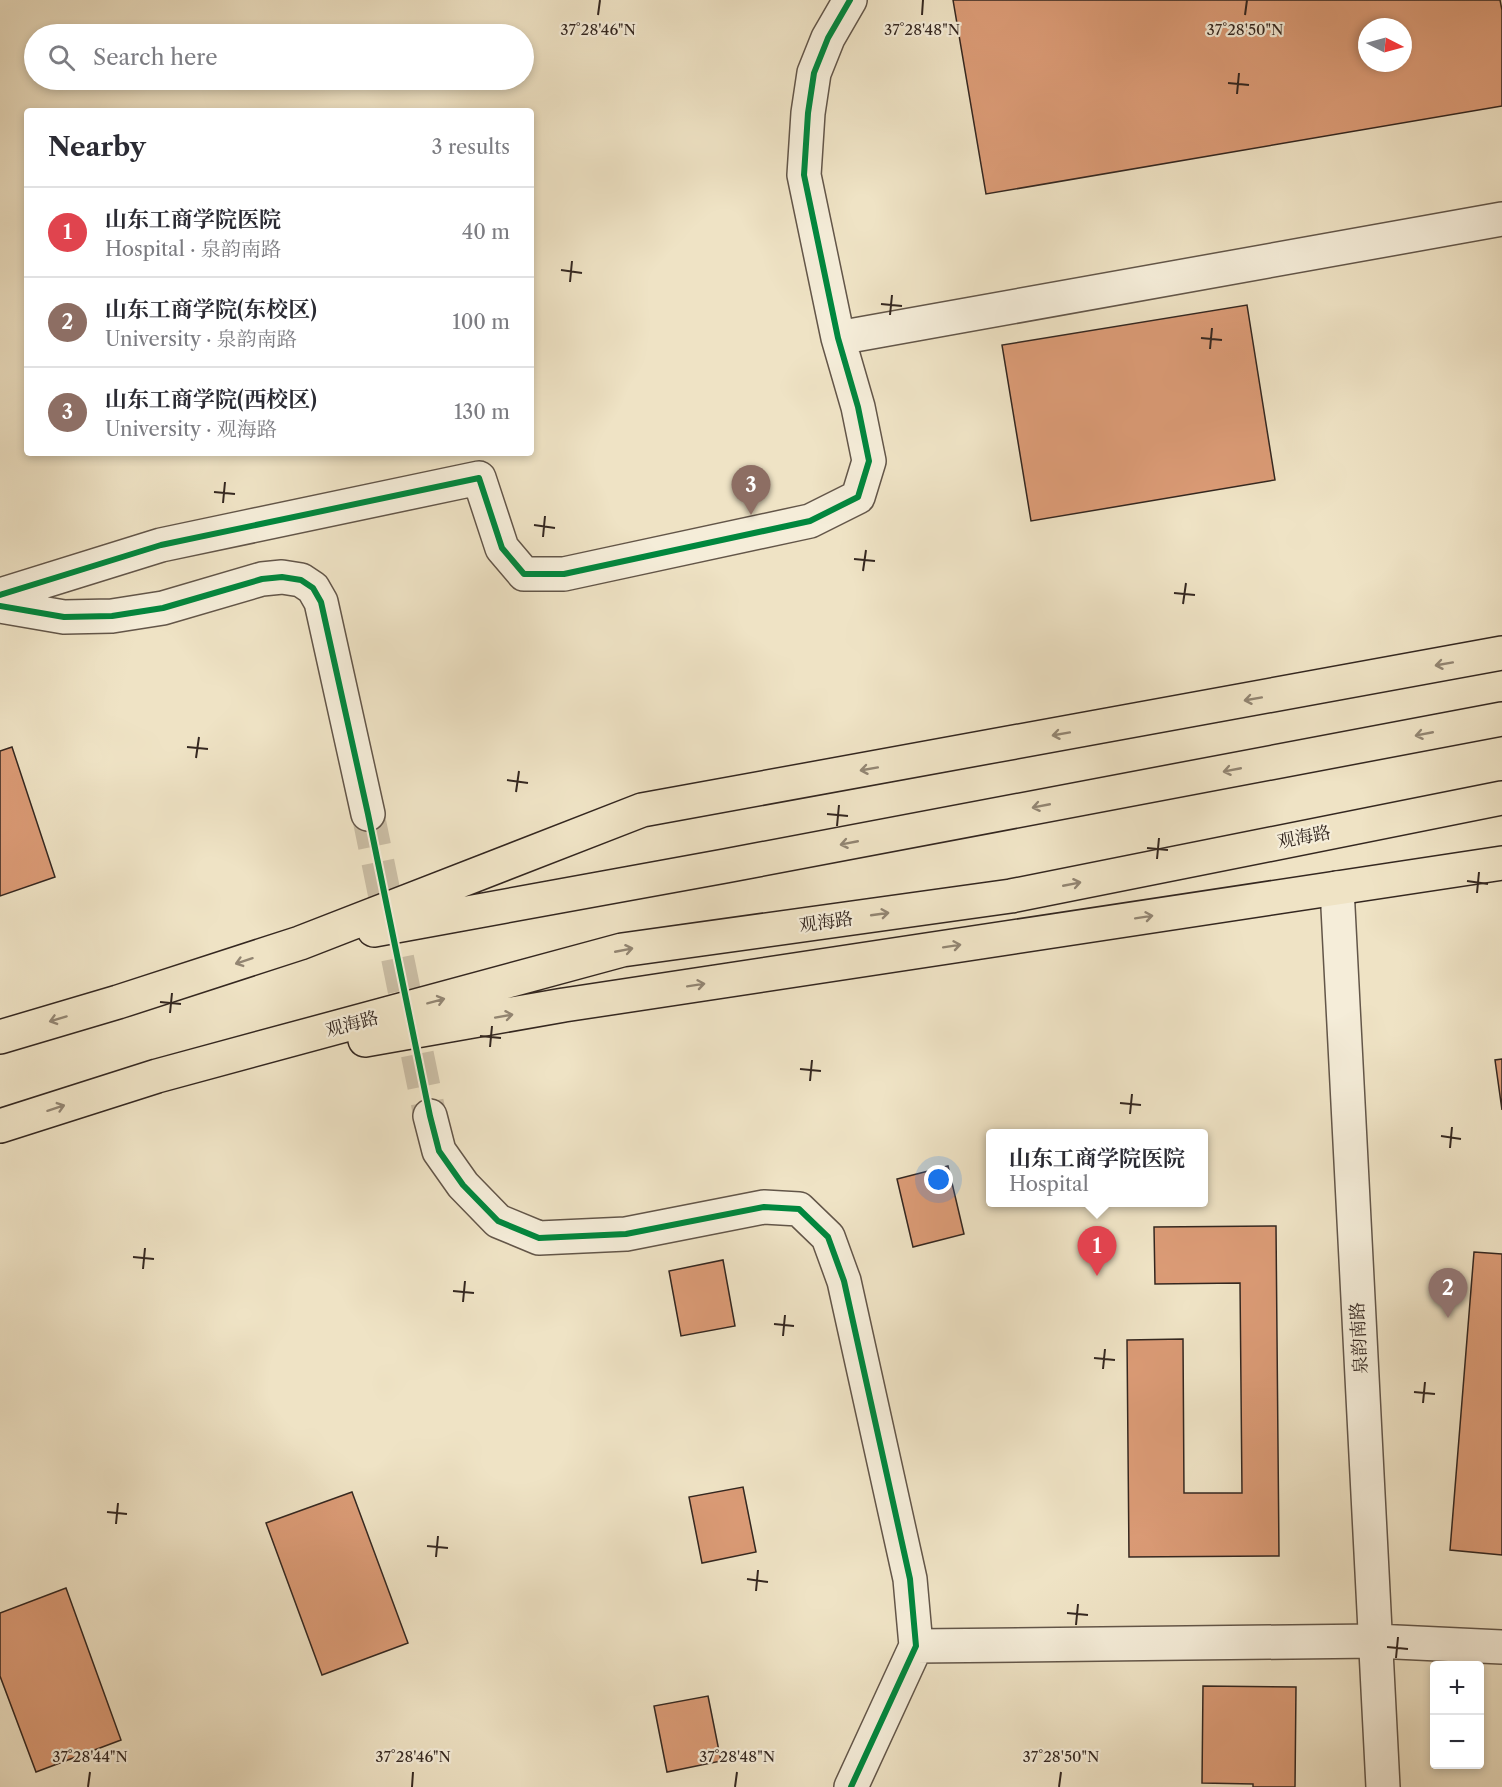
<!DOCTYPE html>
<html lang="en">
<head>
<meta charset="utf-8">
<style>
	:root { --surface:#fff; --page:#f2f2f3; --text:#2b2b33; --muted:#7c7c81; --line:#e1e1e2; --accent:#0f766e }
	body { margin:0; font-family:"Libre Caslon Text","Noto Serif SC",serif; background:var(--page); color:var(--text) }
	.controls { position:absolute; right:18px; bottom:18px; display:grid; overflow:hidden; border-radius:6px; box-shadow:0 3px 9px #0003 }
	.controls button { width:54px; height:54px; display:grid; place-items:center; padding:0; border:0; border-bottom:2px solid var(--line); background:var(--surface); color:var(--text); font:30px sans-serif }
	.compass { position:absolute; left:1358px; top:18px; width:54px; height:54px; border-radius:50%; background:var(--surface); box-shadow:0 3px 9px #0003; rotate:96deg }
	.you { position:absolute; left:939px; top:1180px; width:21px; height:21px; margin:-15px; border:4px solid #fff; border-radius:50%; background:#1a73e8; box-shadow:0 0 0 9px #1a73e833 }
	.badge { display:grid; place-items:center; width:39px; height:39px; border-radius:50%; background:var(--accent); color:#fff; font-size:20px; font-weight:700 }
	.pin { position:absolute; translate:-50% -50px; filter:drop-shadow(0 2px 3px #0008) }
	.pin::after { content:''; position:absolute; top:32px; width:21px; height:18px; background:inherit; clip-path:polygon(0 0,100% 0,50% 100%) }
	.popup { position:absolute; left:986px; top:1129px; width:222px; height:78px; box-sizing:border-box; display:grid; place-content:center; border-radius:6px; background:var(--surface); filter:drop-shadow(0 2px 4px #0005); font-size:20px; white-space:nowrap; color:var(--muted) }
	.popup b { font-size:22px; color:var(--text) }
	.popup::after { content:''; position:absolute; left:50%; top:100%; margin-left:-12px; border:12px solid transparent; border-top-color:var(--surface) }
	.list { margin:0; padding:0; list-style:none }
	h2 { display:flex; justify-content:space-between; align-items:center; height:78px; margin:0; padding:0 24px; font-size:26px }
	h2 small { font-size:20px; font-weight:400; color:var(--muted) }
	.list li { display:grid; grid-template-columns:39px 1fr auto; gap:18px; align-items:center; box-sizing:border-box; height:90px; padding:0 24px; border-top:2px solid var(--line) }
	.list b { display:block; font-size:22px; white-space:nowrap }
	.list p { margin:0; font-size:20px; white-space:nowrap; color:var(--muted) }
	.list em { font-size:20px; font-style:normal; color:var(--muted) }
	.icon { flex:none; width:33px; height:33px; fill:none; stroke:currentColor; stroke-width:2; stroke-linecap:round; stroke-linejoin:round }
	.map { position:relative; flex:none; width:1502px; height:1787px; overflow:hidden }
	.search { position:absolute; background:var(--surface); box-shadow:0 3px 9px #0003; left:24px; top:24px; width:510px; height:66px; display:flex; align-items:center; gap:15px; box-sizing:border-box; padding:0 21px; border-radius:33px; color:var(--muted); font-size:22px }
	.panel { position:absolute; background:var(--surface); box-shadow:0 3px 9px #0003; left:24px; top:108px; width:510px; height:348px; border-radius:6px }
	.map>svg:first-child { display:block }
	.building { fill:#db9b76; stroke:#342720; stroke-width:1.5; fill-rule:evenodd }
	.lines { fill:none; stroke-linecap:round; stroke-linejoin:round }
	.minor-tunnel { stroke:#cabda4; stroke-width:33; stroke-dasharray:33 16; stroke-linecap:butt }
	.minor-casing { stroke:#635649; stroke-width:36 }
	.major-casing { stroke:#342720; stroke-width:36 }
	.minor { stroke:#f5edd9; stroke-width:33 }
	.major { stroke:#efe3c5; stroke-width:33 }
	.cycleway-casing { stroke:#f5edd9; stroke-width:10 }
	.cycleway { stroke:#00873e; stroke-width:6 }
	.oneway { stroke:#928572 }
	.ticks { fill:none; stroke:#342720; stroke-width:2 }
	.labels { text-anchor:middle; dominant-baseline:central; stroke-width:4.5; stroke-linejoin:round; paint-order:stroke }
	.street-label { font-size:18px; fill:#342720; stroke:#f5edd9 }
	.ticks-label { font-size:15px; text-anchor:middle; fill:#342720; stroke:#f5edd9; stroke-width:4.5; stroke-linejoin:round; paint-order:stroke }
</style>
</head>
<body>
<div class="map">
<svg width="1502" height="1787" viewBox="0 0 1502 1787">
	<rect width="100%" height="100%" fill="#efe3c5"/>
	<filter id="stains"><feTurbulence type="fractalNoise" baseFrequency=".00333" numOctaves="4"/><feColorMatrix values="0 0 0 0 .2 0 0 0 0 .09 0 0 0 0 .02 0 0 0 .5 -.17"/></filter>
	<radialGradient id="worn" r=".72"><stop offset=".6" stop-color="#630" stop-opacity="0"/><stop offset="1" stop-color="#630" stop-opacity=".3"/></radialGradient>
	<path class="building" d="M953,0H1500L1502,10V106L986,194ZM1367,27H1403V63H1367Z
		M1247,305L1275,480L1031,521L1002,345Z
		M12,747L55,877L0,896V751Z
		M1502,1059V1110L1495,1060Z
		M948,1166L964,1234L913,1247L897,1179Z
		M1276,1226L1279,1556L1129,1557L1127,1340L1183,1339L1184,1493H1242L1240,1283L1155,1284L1154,1227Z
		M1474,1252L1502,1254V1555L1450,1550Z
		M723,1260L735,1326L681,1336L669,1271Z
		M743,1487L756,1552L702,1563L689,1497Z
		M352,1492L408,1643L322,1675L266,1523Z
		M66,1588L121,1740L36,1772L0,1676V1613Z
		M1203,1686L1296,1687L1295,1787H1253V1784L1202,1783Z
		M708,1696L721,1761L667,1772L654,1706Z"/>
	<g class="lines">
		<path class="minor-tunnel" d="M368,814L430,1116"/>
		<defs>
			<path id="minor" d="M838,338L1502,219
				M0,595L161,545L479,478L502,548L524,574H564L810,521L858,497L869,461L858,407L838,338L804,175L808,113L814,73L828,38L850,0
				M0,606L64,617L112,616L163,608L262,579L282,577L301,580L313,588L321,602L368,814
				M1337,888L1383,1787
				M430,1116L439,1151L463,1185L498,1221L539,1238L626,1234L764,1207L799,1209L828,1237L844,1281L910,1579L916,1646L851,1787
				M916,1646L1375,1641L1502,1647"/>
			<path id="major" d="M374,930L725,866L1502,719
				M0,1037L118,1002L300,943L642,810L1502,653
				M365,1040L564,1005L1502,863
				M0,1126L157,1076L622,950L1011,896L1502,798"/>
		</defs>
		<use href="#minor" class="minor-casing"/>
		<use href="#major" class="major-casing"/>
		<use href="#minor" class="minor"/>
		<use href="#major" class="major"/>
		<defs>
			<path id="cycleway" d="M0,595L161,545L479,478L502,548L524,574H564L810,521L858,497L869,461L858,407L838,338L804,175L808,113L814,73L828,38L850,0
				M0,606L64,617L112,616L163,608L262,579L282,577L301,580L313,588L321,602L368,814L430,1116L439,1151L463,1185L498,1221L539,1238L626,1234L764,1207L799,1209L828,1237L844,1281L910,1579L916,1646L851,1787"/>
		</defs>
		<use href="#cycleway" class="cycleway-casing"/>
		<use href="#cycleway" class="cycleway"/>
	</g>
	<defs><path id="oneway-shaft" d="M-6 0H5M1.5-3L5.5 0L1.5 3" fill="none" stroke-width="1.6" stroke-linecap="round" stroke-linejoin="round" transform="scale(1.5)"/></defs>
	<g class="oneway">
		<use href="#oneway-shaft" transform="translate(1444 664) rotate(170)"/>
		<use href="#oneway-shaft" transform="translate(1253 699) rotate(170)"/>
		<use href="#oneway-shaft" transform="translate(1061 734) rotate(170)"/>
		<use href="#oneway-shaft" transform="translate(1424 734) rotate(169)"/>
		<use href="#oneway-shaft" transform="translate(869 769) rotate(170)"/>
		<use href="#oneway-shaft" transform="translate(1232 770) rotate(169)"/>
		<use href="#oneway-shaft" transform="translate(1041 806) rotate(169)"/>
		<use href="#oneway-shaft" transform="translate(849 843) rotate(169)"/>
		<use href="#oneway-shaft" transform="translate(1072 884) rotate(-11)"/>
		<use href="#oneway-shaft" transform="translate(880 914) rotate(-8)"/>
		<use href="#oneway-shaft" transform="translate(1144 917) rotate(-9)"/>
		<use href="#oneway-shaft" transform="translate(952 946) rotate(-9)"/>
		<use href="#oneway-shaft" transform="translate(624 950) rotate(-11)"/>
		<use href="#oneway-shaft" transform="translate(244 961) rotate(162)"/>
		<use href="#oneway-shaft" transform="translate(696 985) rotate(-9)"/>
		<use href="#oneway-shaft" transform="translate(436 1001) rotate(-15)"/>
		<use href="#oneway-shaft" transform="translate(504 1016) rotate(-10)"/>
		<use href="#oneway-shaft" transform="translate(58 1019) rotate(163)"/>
		<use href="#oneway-shaft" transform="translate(56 1108) rotate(-18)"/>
	</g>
	<path class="ticks" d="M598,15L600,0M922,15L923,0M1245,15L1247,0M1228,83L1249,85M1237,94L1239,73M561,270L582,273M570,282L572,261M881,304L902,306M890,315L892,295M1201,338L1222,340M1210,349L1212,328M214,492L235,494M223,503L225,482M534,525L555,528M543,537L545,516M854,559L875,561M863,571L866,550M1174,593L1195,595M1183,604L1186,583M187,747L208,749M196,758L199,737M507,780L528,783M516,792L519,771M827,814L848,816M837,826L839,805M1147,848L1168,850M1157,859L1159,838M1467,881L1488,884M1477,893L1479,872M160,1002L181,1004M170,1013L172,993M480,1036L501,1038M490,1047L492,1026M800,1069L821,1071M810,1081L812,1060M1120,1103L1141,1105M1130,1114L1132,1094M1441,1136L1461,1139M1450,1148L1452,1127M133,1257L154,1259M143,1269L145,1248M453,1291L474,1293M463,1302L465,1281M774,1324L794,1326M783,1336L785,1315M1094,1358L1115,1360M1103,1369L1105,1349M1414,1392L1435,1394M1423,1403L1425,1382M107,1512L127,1514M116,1524L118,1503M427,1546L448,1548M436,1557L438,1536M747,1579L768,1582M756,1591L758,1570M1067,1613L1088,1615M1076,1625L1078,1604M1387,1647L1408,1649M1396,1658L1398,1637M88,1787L90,1772M412,1787L413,1772M735,1787L737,1772M1059,1787L1061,1772"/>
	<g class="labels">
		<g class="street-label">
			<text transform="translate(1304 837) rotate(-11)">观海路</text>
			<text transform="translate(826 922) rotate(-8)">观海路</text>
			<text transform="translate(352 1024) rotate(-15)">观海路</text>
			<text transform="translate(1359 1338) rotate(-93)">泉韵南路</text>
		</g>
	</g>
	<g class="ticks-label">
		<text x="598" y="35">37°28'46"N</text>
		<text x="922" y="35">37°28'48"N</text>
		<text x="1245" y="35">37°28'50"N</text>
		<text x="90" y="1762">37°28'44"N</text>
		<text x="413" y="1762">37°28'46"N</text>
		<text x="737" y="1762">37°28'48"N</text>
		<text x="1061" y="1762">37°28'50"N</text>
	</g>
	<rect width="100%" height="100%" filter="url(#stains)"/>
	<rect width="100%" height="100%" fill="url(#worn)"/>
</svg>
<div class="controls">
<button>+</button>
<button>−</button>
</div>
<svg class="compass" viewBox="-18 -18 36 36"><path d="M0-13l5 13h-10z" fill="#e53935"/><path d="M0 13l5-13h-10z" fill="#7c7c81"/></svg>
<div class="you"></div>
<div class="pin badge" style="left:1097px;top:1276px;background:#e0444e">1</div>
<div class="popup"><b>山东工商学院医院</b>Hospital</div>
<div class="pin badge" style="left:1448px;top:1318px;background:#8d6e63">2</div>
<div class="pin badge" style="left:751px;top:515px;background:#8d6e63">3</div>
<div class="search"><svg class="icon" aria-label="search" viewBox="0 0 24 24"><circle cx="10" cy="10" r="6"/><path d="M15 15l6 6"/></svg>Search here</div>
<section class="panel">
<h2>Nearby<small>3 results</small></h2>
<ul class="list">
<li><span class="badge" style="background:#e0444e">1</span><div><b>山东工商学院医院</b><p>Hospital · 泉韵南路</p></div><em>40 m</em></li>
<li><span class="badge" style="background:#8d6e63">2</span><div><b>山东工商学院(东校区)</b><p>University · 泉韵南路</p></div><em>100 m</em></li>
<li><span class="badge" style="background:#8d6e63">3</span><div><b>山东工商学院(西校区)</b><p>University · 观海路</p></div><em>130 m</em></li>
</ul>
</section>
</div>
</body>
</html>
